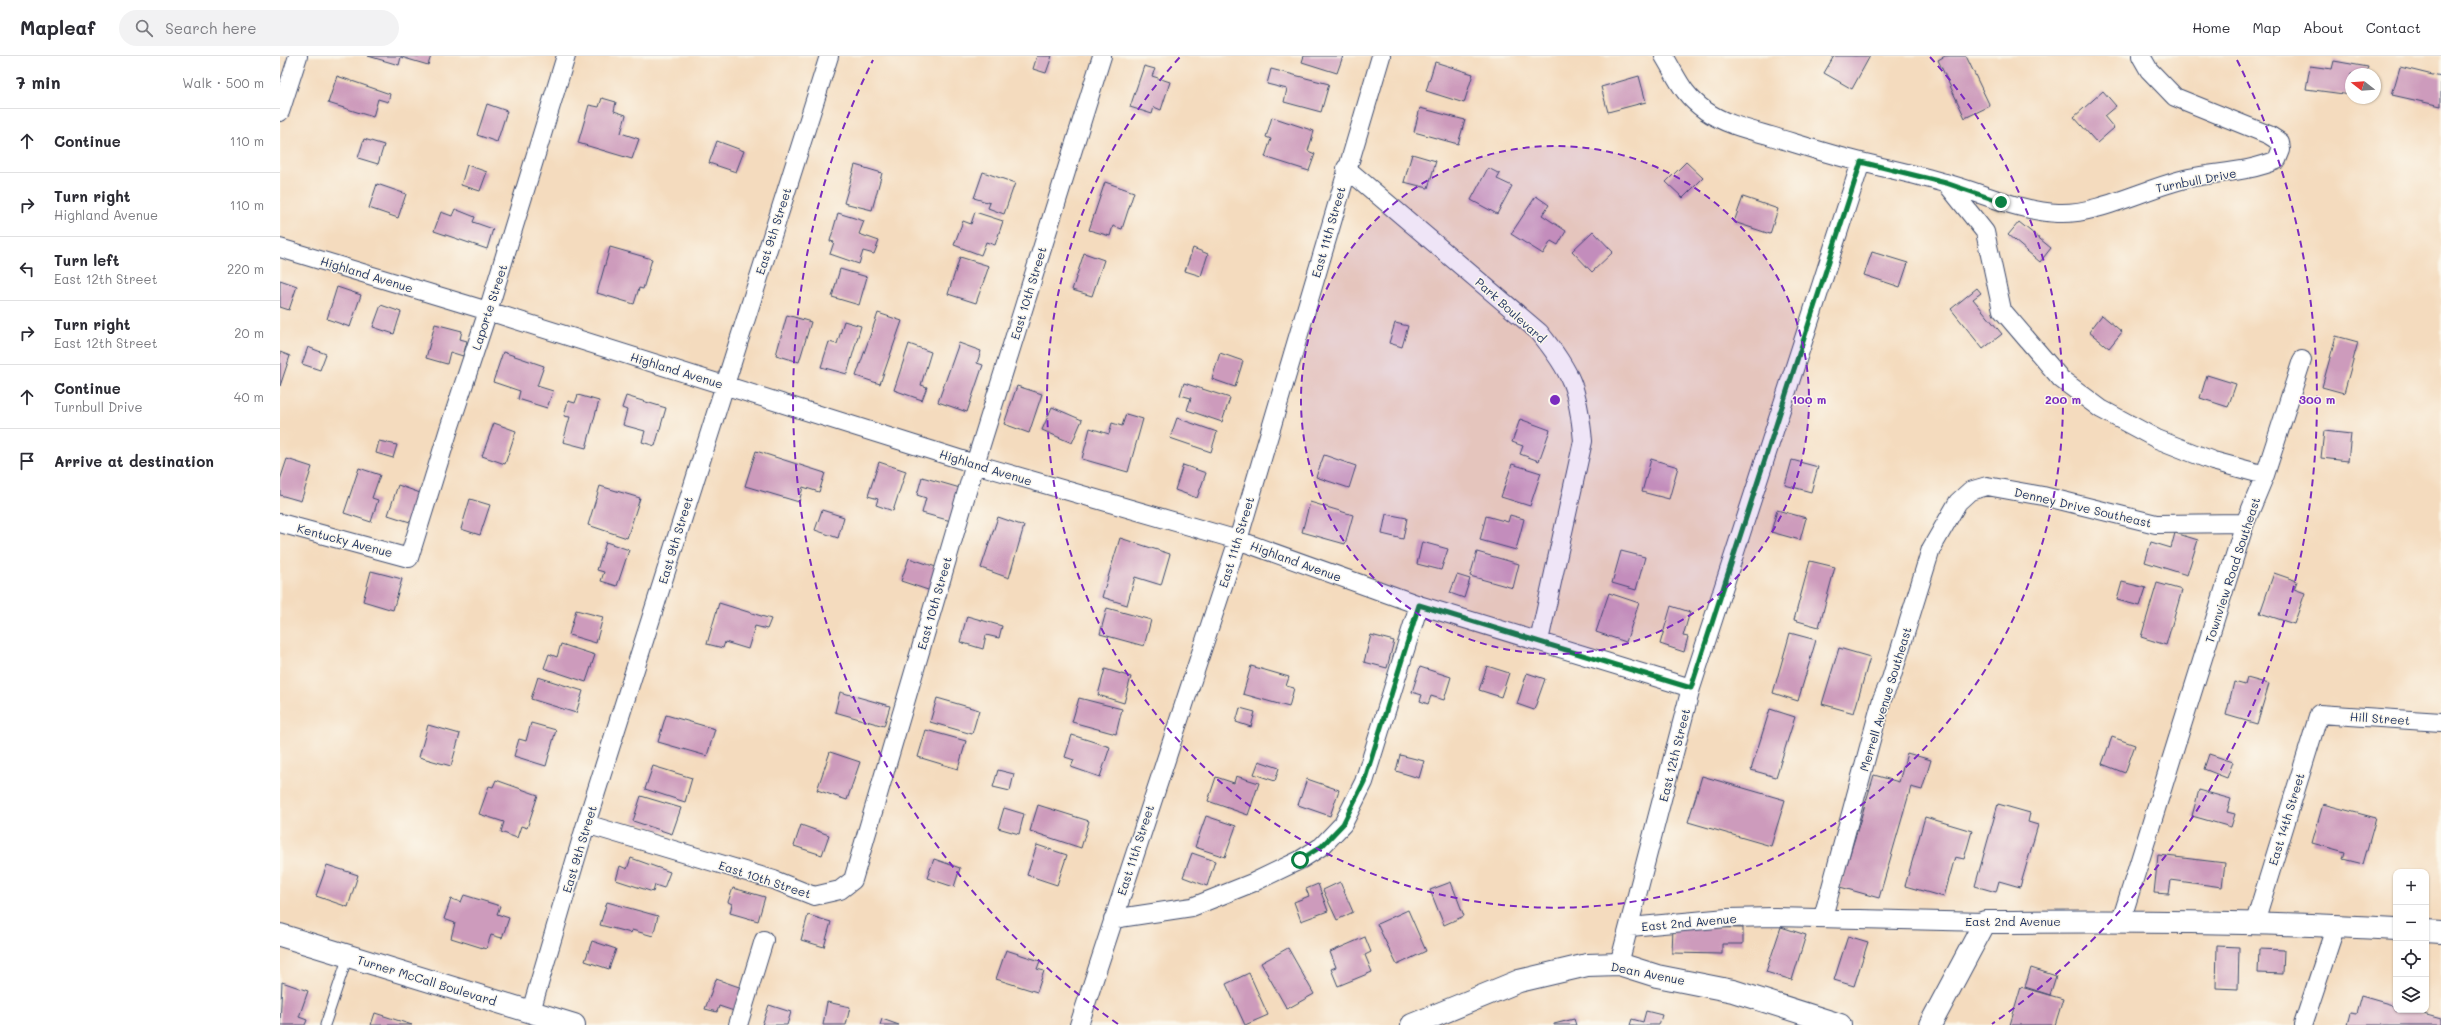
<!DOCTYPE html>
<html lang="en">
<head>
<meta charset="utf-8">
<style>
	:root { --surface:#fff; --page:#f2f2f3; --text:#2b2b33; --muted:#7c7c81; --line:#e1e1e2 }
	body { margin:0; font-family:Mali,sans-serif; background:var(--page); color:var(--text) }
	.controls { position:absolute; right:12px; bottom:12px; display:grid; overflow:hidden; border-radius:8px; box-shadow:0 1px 3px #0004 }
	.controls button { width:36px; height:36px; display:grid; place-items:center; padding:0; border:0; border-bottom:1px solid var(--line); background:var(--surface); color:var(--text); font:20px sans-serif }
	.compass { position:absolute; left:2065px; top:12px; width:36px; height:36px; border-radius:50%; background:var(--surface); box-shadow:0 1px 3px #0004; rotate:287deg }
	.stop { position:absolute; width:12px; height:12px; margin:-9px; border:3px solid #0b8043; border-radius:50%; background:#fff }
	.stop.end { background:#0b8043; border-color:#fff; box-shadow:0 1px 4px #0008 }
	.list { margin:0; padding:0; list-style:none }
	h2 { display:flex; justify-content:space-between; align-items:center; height:52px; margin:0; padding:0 16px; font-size:17px }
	h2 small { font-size:13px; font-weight:400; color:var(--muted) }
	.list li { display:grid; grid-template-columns:26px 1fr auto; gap:12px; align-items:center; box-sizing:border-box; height:64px; padding:0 16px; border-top:1px solid var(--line) }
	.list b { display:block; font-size:15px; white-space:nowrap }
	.list p { margin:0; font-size:13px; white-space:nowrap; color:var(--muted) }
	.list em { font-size:13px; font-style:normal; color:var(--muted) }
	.icon { flex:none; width:22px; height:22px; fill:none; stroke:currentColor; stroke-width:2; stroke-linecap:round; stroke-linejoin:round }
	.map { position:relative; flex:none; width:2161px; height:969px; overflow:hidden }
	header { display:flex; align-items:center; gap:24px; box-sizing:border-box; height:56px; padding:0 20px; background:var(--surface); border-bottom:1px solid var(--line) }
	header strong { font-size:19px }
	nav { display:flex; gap:22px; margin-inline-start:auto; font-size:14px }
	.search { width:280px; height:36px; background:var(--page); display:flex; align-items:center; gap:10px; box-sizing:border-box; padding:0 14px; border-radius:22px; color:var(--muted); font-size:15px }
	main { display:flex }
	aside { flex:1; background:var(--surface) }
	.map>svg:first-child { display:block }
	.building { fill:#cd9bbc }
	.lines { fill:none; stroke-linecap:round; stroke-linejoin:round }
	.lane-casing { stroke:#3c496c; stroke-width:11 }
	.street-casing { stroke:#3c496c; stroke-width:20 }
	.secondary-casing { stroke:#3c496c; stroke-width:24 }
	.primary-casing { stroke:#3c496c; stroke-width:24 }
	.lane { stroke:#fff; stroke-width:9 }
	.street { stroke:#fff; stroke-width:18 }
	.secondary { stroke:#fff; stroke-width:22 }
	.primary { stroke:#fff; stroke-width:22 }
	.route { stroke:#0b8043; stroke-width:5 }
	.ring { fill:none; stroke:#7b2cbf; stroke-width:2; stroke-dasharray:7 5 }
	.labels { text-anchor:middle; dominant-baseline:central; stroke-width:3; stroke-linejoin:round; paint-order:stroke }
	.street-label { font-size:12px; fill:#1b2f5e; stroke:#fbf7ec }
	.centre { fill:#7b2cbf; stroke:#fbf7ec; stroke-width:2 }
	.ring-label { font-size:12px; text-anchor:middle; font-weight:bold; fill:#7b2cbf; stroke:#fbf7ec; stroke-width:3; stroke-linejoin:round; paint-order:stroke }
</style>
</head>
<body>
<header>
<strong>Mapleaf</strong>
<div class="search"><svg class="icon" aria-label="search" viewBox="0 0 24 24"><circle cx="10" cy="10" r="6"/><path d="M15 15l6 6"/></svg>Search here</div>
<nav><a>Home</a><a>Map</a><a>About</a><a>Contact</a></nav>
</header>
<main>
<aside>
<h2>7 min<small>Walk · 500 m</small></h2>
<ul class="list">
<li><svg class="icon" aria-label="ahead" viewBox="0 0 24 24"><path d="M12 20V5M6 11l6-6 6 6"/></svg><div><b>Continue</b></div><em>110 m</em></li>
<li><svg class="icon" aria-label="right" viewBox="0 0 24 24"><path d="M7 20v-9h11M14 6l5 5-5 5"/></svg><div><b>Turn right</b><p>Highland Avenue</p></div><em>110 m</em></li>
<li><svg class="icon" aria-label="left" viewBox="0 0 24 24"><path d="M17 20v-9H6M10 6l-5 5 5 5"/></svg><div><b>Turn left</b><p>East 12th Street</p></div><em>220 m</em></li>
<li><svg class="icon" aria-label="right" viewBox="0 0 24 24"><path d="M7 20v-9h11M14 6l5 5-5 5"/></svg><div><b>Turn right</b><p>East 12th Street</p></div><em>20 m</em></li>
<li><svg class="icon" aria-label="ahead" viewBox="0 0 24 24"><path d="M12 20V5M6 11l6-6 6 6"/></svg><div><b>Continue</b><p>Turnbull Drive</p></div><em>40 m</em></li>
<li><svg class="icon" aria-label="arrive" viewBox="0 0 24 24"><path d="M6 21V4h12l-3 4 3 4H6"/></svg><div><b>Arrive at destination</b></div></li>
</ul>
</aside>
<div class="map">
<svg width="2161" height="969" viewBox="0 0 2161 969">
	<rect width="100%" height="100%" fill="#fbf7ec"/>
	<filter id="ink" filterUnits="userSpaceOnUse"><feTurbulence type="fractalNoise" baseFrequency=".025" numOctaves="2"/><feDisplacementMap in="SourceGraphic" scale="8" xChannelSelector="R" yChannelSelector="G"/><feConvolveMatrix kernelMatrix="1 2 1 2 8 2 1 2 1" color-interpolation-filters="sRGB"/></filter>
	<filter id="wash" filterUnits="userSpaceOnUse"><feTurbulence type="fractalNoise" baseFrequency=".012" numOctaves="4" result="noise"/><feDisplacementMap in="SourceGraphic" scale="16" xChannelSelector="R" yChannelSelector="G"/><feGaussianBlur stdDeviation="0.9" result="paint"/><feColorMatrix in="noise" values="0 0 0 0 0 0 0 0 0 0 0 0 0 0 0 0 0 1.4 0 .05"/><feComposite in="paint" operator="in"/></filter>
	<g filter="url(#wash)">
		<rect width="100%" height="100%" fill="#f4dbbe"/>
		<g id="blocks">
			<path class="building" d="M88,0H151L148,9L121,1L119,9Z
				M757,0H772L766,17L753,13Z
				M1024,0H1063L1057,17L1022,6Z
				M1554,0H1590L1572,33L1544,17Z
				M1665,0H1686L1710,50L1685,62L1658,4Z
				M2054,5L2088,11L2086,18H2071V39L2026,33L2030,10L2052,13Z
				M1155,6L1193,18L1184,47L1146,35Z
				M864,10L875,13L872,20L890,26L881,54L874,51L872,58L850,51Z
				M2120,11L2161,21V50L2112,39Z
				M991,13L1049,28L1041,56L1004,46L1007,33L987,28Z
				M57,20L110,38L108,46L98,43L93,61L48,47Z
				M1359,20L1366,46L1328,56L1321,31Z
				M1823,35L1836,50L1824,60L1834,72L1817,87L1794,61Z
				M322,42L336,46L334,55L346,59L341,77L359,83L352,103L298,87L309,49L319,51Z
				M207,48L227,55L217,86L197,79Z
				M1140,52L1185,64L1178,88L1134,76Z
				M992,61L1034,75L1028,95L1035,98L1029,115L985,101L991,83L986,81Z
				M84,83L104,89L98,108L78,102Z
				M437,85L464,95L456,116L429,107Z
				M1132,98L1156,105L1148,132L1124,126Z
				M1406,106L1423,122L1403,142L1386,126Z
				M187,109L207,116L200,135L181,129Z
				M575,109L602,117L592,154L564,147Z
				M1208,112L1220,118L1217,123L1232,130L1217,158L1191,144Z
				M703,116L735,127L724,158L708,152L710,147L694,142Z
				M825,126L854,136L842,173L833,170L830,180L809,174Z
				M97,128L126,138L118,162L89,152Z
				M1256,140L1269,149L1262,159L1286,175L1278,189L1271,185L1263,198L1231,178Z
				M1463,141L1498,153L1490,178L1454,166Z
				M175,153L195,161L193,166L213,173L207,193L154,175L161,156L172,160Z
				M695,156L723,165L715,189L706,186L701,199L674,189L683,165L691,168Z
				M558,157L584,165L579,178L599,185L594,198L583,195L579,208L550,198L554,186L550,185Z
				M1739,166L1771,192L1760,206L1728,179Z
				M1313,175L1333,196L1312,216L1292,195Z
				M330,191L372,203L363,233L359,232L354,248L317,237Z
				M913,192L928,198L921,220L905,215Z
				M1592,196L1628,207L1620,231L1584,219Z
				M804,197L824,204L812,240L792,234Z
				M680,201L709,210L696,247L668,238Z
				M560,213L587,221L579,249L552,241Z
				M0,224L17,230L9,254L0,251Z
				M57,231L81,239L70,271L47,263Z
				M1697,232L1701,237L1693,243L1722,278L1703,293L1671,253Z
				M101,249L121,256L114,278L93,271Z
				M598,257L622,265L600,328L576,320Z
				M507,259L531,266L519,306L496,299Z
				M1822,259L1842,276L1829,292L1809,276Z
				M564,265L581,270L567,318L541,311L549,286L557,288Z
				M1115,267L1128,270L1122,291L1109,287Z
				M155,268L182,275L180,283L187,285L183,300L170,296L167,308L146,302Z
				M2056,280L2078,286L2064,337L2042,331Z
				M679,287L701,295L697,307L703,309L687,356L658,346Z
				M629,288L651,296L641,329L647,331L642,344L614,334Z
				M28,291L46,298L40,314L22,308Z
				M0,296L10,300L0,330Z
				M223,296L264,310L257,330L273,335L267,352L238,343L240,335L213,326Z
				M940,297L963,305L955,331L932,323Z
				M1927,319L1956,328L1948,351L1920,342Z
				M904,327L950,342L942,366L907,354L911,342L900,339Z
				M737,330L762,338L749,377L724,368Z
				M298,339L319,345L306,392L283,386L290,361L284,360L288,345L295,347Z
				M346,340L386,352L375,390L362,386L365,375L343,369L347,354L342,352Z
				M772,351L802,364L792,387L762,374Z
				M846,358L863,363L848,416L802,403L810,372L829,378L832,367L842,370Z
				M897,362L937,376L931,396L890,382Z
				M1240,363L1270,374L1259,405L1240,398L1243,390L1232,386Z
				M214,367L236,375L225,408L202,400Z
				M2044,375L2071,378L2068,405L2041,402Z
				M99,385L117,389L113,402L96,397Z
				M476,395L545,417L539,436L523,431L519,446L465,430Z
				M1044,399L1076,410L1069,432L1036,421Z
				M7,403L32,411L21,445L0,439V424Z
				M1371,403L1398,411L1389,443L1362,436Z
				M1512,404L1538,411L1531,436L1505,429Z
				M599,406L626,415L613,455L596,449L598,443L588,440Z
				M1232,408L1261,417L1250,450L1221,441Z
				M903,409L926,417L917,442L895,434Z
				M79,412L100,419L92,442L98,444L91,466L64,457Z
				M642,421L680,432L671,465L642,457L646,442L637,439Z
				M118,429L143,438L133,467L108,459Z
				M320,430L360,442L347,482L308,469Z
				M190,443L210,449L200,479L181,473Z
				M1030,446L1073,459L1065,488L1022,476Z
				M542,454L564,461L558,482L535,474Z
				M1497,454L1526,462L1520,484L1491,476Z
				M1106,458L1127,462L1123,483L1102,478Z
				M1230,459L1244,463L1236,494L1200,484L1206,460L1228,466Z
				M718,461L744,470L729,522L701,512Z
				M1895,477L1918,484L1907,519L1865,506L1871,486L1891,492Z
				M840,482L890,498L881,529L855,521L847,549L822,541Z
				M326,486L349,494L337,530L321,525L324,516L317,514Z
				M1142,486L1168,493L1161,514L1137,508Z
				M1341,495L1365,501L1356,534L1332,527Z
				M1197,496L1239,508L1233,532L1190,520Z
				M629,502L659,512L651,535L621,525Z
				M1530,505L1555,511L1539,571L1514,564Z
				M91,515L122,523L113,554L83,545Z
				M1994,517L2017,525L2014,533L2025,537L2014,568L1980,557Z
				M1177,519L1190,523L1184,542L1170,537Z
				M1842,526L1866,532L1860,550L1837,544Z
				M1877,527L1902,534L1886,589L1861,581Z
				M1329,537L1359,547L1346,586L1316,576Z
				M439,547L491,563L487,573L475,570L468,593L445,586L443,592L427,588Z
				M1391,550L1410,556L1403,580L1408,581L1404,596L1380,588Z
				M827,552L871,564L864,590L820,578Z
				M296,554L323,561L316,587L289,579Z
				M687,560L722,570L719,582L706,579L703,593L680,586Z
				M1510,577L1536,584L1518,645L1493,637Z
				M1091,579L1114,585L1107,612L1084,606Z
				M281,588L315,599L306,626L264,612L269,598L277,601Z
				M1559,592L1590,601L1574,657L1542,648Z
				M971,610L1009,621L1006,630L1014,632L1009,651L963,638Z
				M1207,610L1229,617L1221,641L1199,634Z
				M1140,611L1171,621L1164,644L1151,640L1148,648L1140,645L1142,639L1132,636Z
				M825,613L851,621L844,647L818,639Z
				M1247,617L1265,623L1254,654L1237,648Z
				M258,621L303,635L296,657L251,643Z
				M1967,622L1989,628L1977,668L1946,659L1954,626L1965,629Z
				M560,636L610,650L604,670L555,656Z
				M657,642L699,654L692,678L650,666Z
				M799,642L842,653L836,678L792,666Z
				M960,652L975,656L971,671L956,666Z
				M1490,653L1515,661L1496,721L1471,714Z
				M386,659L435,673L427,700L378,686Z
				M251,667L276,674L266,710L234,700L239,683L246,685Z
				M148,669L180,678L171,710L139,701Z
				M646,674L686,685L678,713L638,701Z
				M792,679L830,691L820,721L791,711L794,704L785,701Z
				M1832,681L1855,689L1845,717L1822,708Z
				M550,696L580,706L567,744L537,734Z
				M1627,697L1651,704L1642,734L1631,731L1599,842L1560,831L1594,719L1619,726Z
				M1929,698L1953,706L1947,722L1924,713Z
				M1120,699L1144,705L1139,722L1116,715Z
				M979,705L999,712L995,725L974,718Z
				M373,710L412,722L405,746L365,733Z
				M718,714L734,718L730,735L713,731Z
				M956,720L979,727L968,759L928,745L936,721L954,727Z
				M1422,720L1505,744L1491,790L1408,766Z
				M1027,723L1059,734L1050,760L1018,749Z
				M216,724L258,739L247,772L241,770L237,782L221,776L224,766L199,758L209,730L213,731Z
				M1919,734L1951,743L1947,756L1955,758L1951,771L1912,760Z
				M361,740L401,752L392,778L353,765Z
				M1718,748L1750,757L1748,766L1758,769L1740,831L1719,825L1716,836L1695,830Z
				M2043,748L2096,762L2083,808L2063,803L2065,796L2032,787Z
				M758,749L809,765L801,792L750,775Z
				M724,752L744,758L739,778L718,772Z
				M926,760L956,770L945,801L915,791Z
				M1645,761L1692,775L1684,803L1675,801L1664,841L1625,830Z
				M521,769L549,779L542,799L514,790Z
				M757,789L787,799L777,829L747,819Z
				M912,797L935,805L927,830L903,821Z
				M1878,799L1945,807L1942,831L1891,824L1889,838L1874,837Z
				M351,802L390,816L384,832L375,829L373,836L336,824L340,810L347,813Z
				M654,803L680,812L674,831L647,822Z
				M47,809L78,819L68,851L36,840Z
				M1060,826L1073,856L1057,864L1043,834Z
				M1171,826L1184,860L1164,869L1150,834Z
				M1038,828L1048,855L1021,865L1014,846L1029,840L1026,833Z
				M453,832L485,841L478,865L450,857L452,848L448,846Z
				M184,839L220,850L217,858L229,862L222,882L211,879L206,893L171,882L175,867L164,863L171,843L181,846Z
				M327,846L378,860L373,880L352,874L351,877L320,869Z
				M1128,854L1146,895L1117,909L1097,868Z
				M528,859L551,866L544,891L521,884Z
				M1393,871L1463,872V888H1442V898L1392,897Z
				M1501,871L1526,879L1512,924L1486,916Z
				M1568,880L1588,886L1574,930L1554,924Z
				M1085,881L1091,896L1085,899L1092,916L1058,930L1051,913L1056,911L1050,896Z
				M312,885L336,893L329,913L305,905Z
				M1937,890L1959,891L1958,933L1936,932Z
				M1008,892L1034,938L1007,953L981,907Z
				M1979,893L2004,894L2003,918L1978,917Z
				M726,894L760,905L757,913L764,915L757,936L716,923Z
				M1751,912L1776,920L1770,939L1745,931Z
				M969,917L988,959L965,969L946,928Z
				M436,923L462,932L454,955L439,950L437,956L425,953Z
				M2,926L28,935L19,961L27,964L25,969H0Z
				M1741,931L1783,943L1775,969H1730Z
				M2081,940L2116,950V954H2129L2161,963V969H2067L2070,957L2076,958Z
				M547,946L570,951L566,969H543Z
				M489,949L511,956L507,969H482Z
				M1366,955L1382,959L1379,969H1350L1352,963L1363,966Z
				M95,957L132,969H91Z
				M602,963L619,969H600Z
				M1294,963L1296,969H1274V968Z"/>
		</g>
	</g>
	<g filter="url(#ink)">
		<use href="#blocks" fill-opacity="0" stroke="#3c496c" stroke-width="1"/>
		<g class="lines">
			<defs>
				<path id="lane" d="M45,969L68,900"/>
				<path id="street" d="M1384,0C1398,23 1402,38 1426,55C1444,68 1470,74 1491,80C1521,89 1551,99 1581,106C1609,113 1638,119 1665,127C1703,137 1738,155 1778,157C1818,159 1868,131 1909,122C1939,116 1969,116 1997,104L2001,94L2000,86L1989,79L1895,41L1869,14L1861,0
					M0,56L18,0
					M1066,112L1259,276C1292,317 1298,332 1303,385L1259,585
					M1666,127L1705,176L1722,254L1781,323L1821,353L1877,383L1933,405L1985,419
					M0,192L208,255L695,408L958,484L1139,549L1411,632
					M0,467L129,502L169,373L208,255L286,0
					M306,768L494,824L534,840L560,834L573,824L695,408L822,0
					M1543,861L1602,643L1611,623L1651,493L1678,446L1690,435L1707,430L1763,440L1876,468L1965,467
					M833,863L912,851L972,827L1020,804L1042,790L1063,768L1084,726L1139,549
					M1841,865L1965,467L1985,419L2022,304
					M1974,869L2039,658L2161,666
					M1350,871L1447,862L1495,861L1705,866
					M1339,908L1411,632L1581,106
					M251,955L306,768L549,0
					M458,969L484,884
					M799,969L958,484L1101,0
					M2023,969L2056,869"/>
				<path id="secondary" d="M2146,875L2161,876
					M1132,969L1239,925L1307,909L1339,908L1377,920L1453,935L1560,969
					M1650,969L1705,866C1842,865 1979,865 2116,873"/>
				<path id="primary" d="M0,879L294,969"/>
			</defs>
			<use href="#lane" class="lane-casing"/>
			<use href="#street" class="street-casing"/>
			<use href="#secondary" class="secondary-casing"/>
			<use href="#primary" class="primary-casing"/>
			<use href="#lane" class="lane"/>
			<use href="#street" class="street"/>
			<use href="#secondary" class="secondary"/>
			<use href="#primary" class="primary"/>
		</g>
	</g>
	<g class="lines" filter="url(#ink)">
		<path class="route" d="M1020,804L1042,790L1063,768L1084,726L1139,549L1411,632L1581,106L1666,127L1721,146"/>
	</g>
	<circle cx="1275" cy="344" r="254" fill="#7b2cbf" fill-opacity=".12"/>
	<g class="ring">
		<circle cx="1275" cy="344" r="254"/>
		<path d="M1650 1A508 508 0 1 1 900 1"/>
		<path d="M838 968A762 762 0 0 1 593 4M1957 4A762 762 0 0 1 1712 968"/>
	</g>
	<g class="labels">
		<g class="street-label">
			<text transform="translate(1916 124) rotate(-11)">Turnbull Drive</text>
			<text transform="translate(493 175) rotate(-72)">East 9th Street</text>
			<text transform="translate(1048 176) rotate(-74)">East 11th Street</text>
			<text transform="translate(87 218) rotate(17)">Highland Avenue</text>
			<text transform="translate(748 237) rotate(-73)">East 10th Street</text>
			<text transform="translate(209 251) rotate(-72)">Laporte Street</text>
			<text transform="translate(1231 254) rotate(42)">Park Boulevard</text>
			<text transform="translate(397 314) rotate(17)">Highland Avenue</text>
			<text transform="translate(706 411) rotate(17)">Highland Avenue</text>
			<text transform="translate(1803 451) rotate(13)">Denney Drive Southeast</text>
			<text transform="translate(65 484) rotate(15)">Kentucky Avenue</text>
			<text transform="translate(395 484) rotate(-73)">East 9th Street</text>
			<text transform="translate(956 486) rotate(-73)">East 11th Street</text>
			<text transform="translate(1016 505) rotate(20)">Highland Avenue</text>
			<text transform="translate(1952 514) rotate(-72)">Townview Road Southeast</text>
			<text transform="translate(654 547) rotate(-74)">East 10th Street</text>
			<text transform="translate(1605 643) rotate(-73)">Merrell Avenue Southeast</text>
			<text transform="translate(2100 662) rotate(4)">Hill Street</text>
			<text transform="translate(1394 699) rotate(-76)">East 12th Street</text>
			<text transform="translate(2006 763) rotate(-73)">East 14th Street</text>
			<text transform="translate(299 793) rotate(-73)">East 9th Street</text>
			<text transform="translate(855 794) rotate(-72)">East 11th Street</text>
			<text transform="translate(485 823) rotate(18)">East 10th Street</text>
			<text x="1733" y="865">East 2nd Avenue</text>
			<text transform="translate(1409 866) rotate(-5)">East 2nd Avenue</text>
			<text transform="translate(1368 917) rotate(11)">Dean Avenue</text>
			<text transform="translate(147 924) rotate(17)">Turner McCall Boulevard</text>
		</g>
	</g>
	<circle cx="1275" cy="344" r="6" class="centre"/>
	<g class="ring-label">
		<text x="1529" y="348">100 m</text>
		<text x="1783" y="348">200 m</text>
		<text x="2037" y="348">300 m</text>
	</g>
</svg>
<div class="controls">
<button>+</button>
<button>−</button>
<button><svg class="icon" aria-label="locate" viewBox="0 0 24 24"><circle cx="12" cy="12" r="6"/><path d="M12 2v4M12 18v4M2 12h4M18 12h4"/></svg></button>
<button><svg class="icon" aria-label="layers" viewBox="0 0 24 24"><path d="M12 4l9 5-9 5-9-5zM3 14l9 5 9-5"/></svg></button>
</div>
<svg class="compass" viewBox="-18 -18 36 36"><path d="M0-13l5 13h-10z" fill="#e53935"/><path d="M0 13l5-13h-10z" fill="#7c7c81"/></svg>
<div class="stop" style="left:1020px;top:804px"></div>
<div class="stop end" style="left:1721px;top:146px"></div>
</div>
</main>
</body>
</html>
